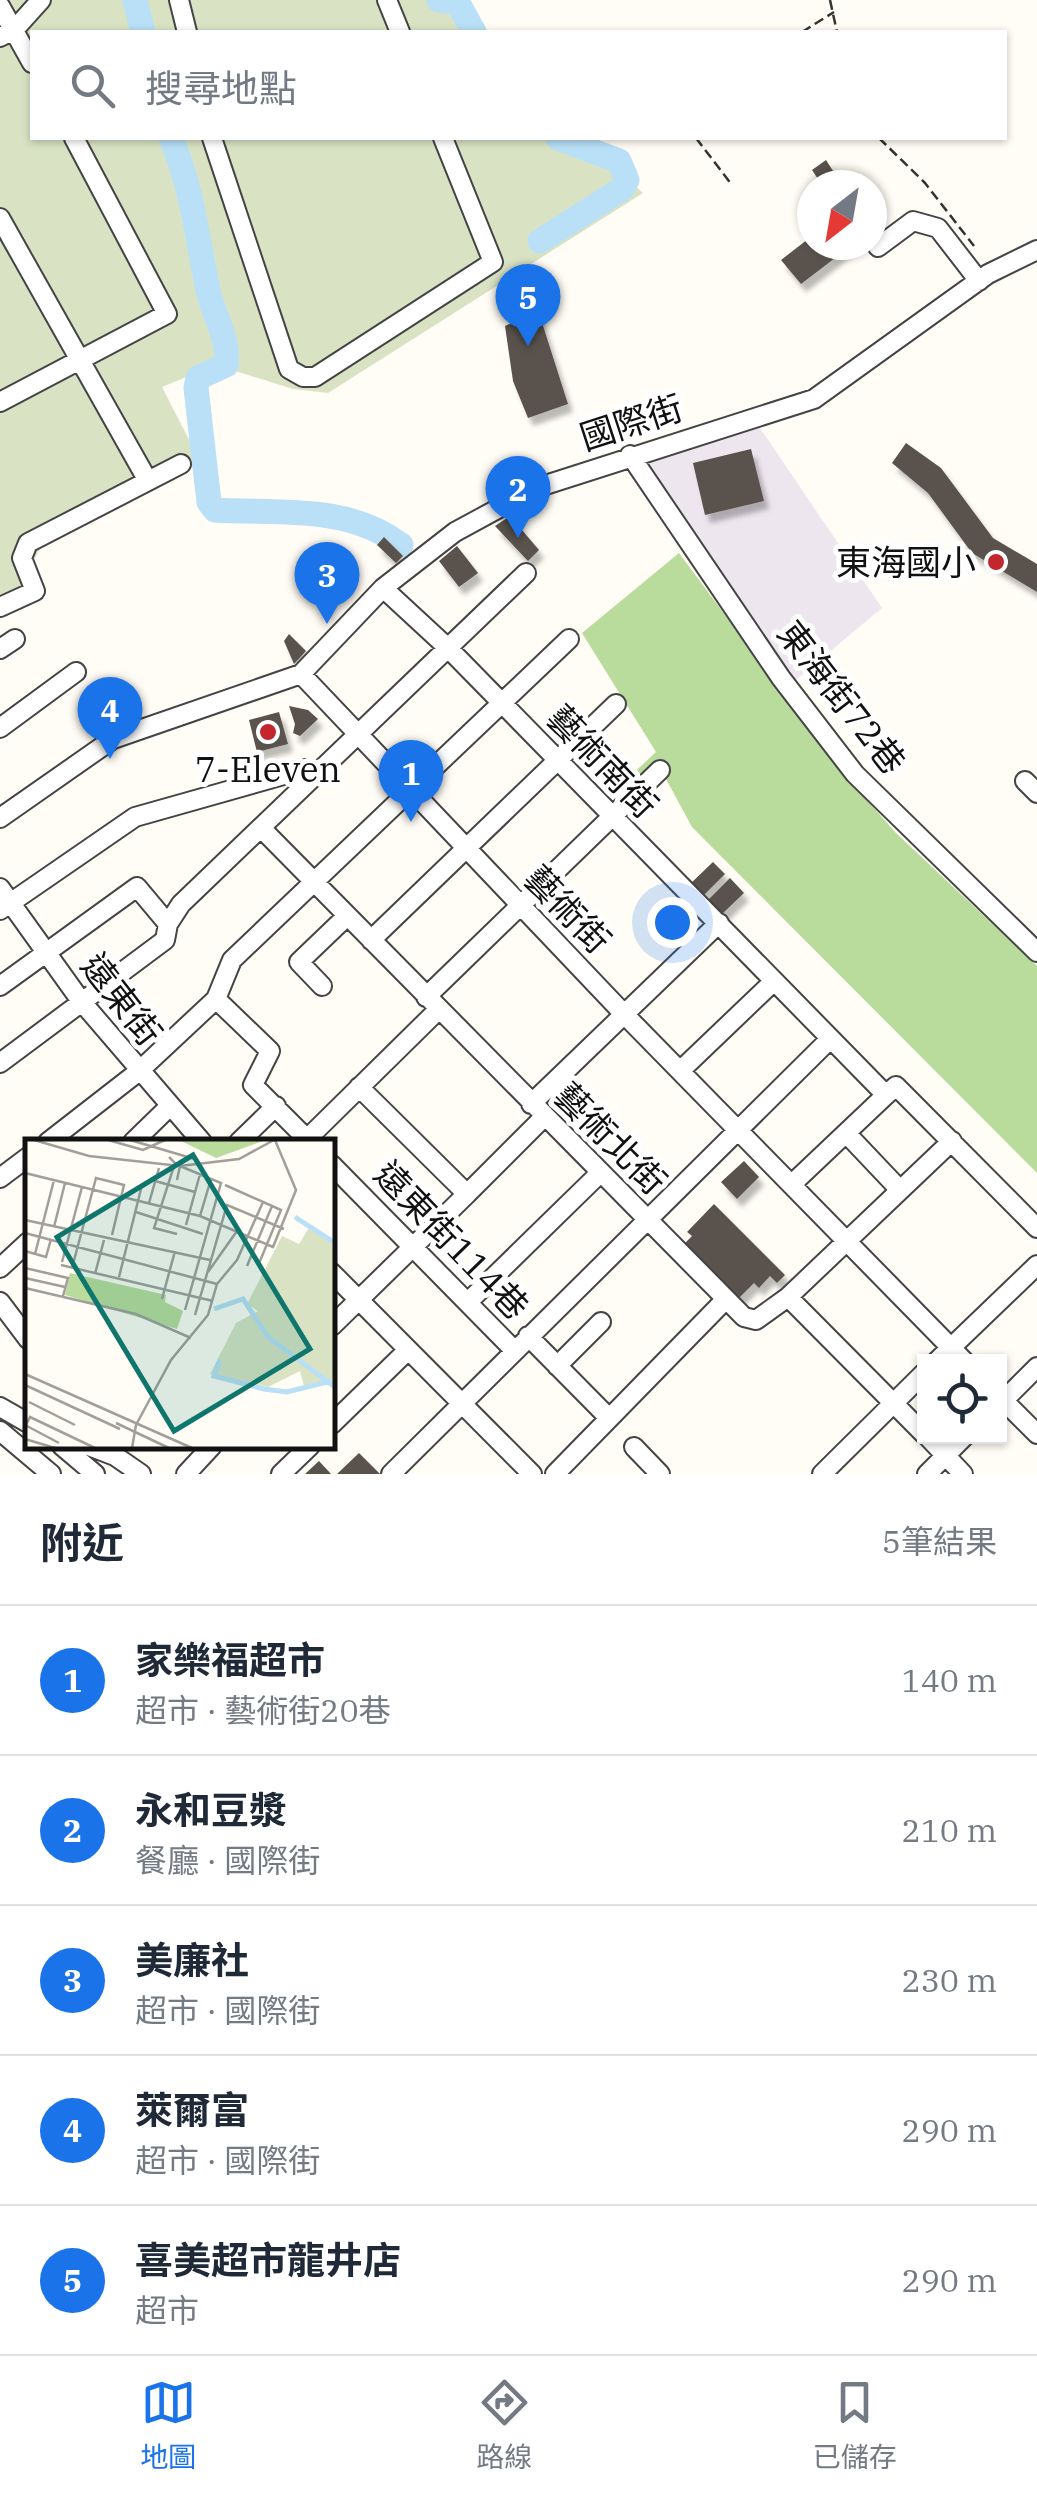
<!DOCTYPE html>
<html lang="zh-TW">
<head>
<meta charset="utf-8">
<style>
	:root { --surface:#fff; --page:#f6f6f7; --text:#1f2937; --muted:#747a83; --line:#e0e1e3; --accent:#1a73e8 }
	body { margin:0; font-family:"IBM Plex Serif","Noto Sans TC",serif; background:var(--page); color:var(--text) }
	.controls { position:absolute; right:30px; bottom:30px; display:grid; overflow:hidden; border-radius:0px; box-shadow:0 2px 8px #0004 }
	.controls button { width:90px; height:90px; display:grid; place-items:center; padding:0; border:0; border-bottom:2px solid var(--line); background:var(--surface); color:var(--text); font:50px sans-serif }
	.compass { position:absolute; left:797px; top:170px; width:90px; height:90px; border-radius:50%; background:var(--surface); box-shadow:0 2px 8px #0004; rotate:211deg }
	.you { position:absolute; left:672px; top:922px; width:35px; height:35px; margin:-25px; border:8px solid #fff; border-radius:50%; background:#1a73e8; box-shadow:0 0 0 15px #1a73e833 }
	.badge { display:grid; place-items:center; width:65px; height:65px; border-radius:50%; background:var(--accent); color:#fff; font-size:32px; font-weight:700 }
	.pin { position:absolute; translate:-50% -82px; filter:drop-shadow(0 2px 5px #0008) }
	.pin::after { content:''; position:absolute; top:52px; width:35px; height:30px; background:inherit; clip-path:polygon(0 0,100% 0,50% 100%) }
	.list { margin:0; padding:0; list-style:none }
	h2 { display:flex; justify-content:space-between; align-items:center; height:130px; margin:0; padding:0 40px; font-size:42px }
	h2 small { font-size:32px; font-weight:400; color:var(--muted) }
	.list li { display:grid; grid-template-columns:65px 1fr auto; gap:30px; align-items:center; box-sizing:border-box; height:150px; padding:0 40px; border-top:2px solid var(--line) }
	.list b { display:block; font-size:38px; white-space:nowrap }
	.list p { margin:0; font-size:32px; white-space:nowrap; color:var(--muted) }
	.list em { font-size:32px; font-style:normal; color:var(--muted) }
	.icon { flex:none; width:55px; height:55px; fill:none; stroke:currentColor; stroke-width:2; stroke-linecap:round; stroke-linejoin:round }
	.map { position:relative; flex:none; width:1037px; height:1474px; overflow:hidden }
	.search { position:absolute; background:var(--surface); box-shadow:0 2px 8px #0004; left:30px; right:30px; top:30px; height:110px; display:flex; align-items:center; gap:25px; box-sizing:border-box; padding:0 35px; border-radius:0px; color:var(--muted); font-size:38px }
	.sheet { height:880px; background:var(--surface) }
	nav { display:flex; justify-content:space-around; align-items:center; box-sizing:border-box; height:140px; border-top:2px solid var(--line); background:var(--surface); font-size:28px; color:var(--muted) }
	nav a { display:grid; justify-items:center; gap:5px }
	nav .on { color:var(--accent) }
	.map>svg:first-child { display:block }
	.industrial { fill:#eee6ef }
	.forest { fill:#b9dc9c }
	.cemetery { fill:#d9e3c4 }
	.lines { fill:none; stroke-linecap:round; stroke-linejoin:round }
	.river { stroke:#b9e0f7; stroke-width:25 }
	.building { fill:#5a524d; filter:url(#shadow) }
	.minor-casing { stroke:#444; stroke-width:22 }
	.path { stroke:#333; stroke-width:2.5; stroke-dasharray:10 5; stroke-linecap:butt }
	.minor { stroke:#fff; stroke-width:18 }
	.poi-dot { fill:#c4262e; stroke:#fff; stroke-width:4 }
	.labels { text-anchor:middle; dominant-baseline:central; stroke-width:10; stroke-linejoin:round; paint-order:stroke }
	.street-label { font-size:35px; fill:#111; stroke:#fff }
	.poi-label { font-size:35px; fill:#111; stroke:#fff; text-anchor:end }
	.inset-river { fill:none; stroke:#b9e0f7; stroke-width:5 }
	.inset-road { fill:none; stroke:#a09f9a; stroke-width:2.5 }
	.view { fill:#0f766e; fill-opacity:0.15; stroke:#0f766e; stroke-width:5 }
	.inset-edge { fill:none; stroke:#111; stroke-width:5 }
</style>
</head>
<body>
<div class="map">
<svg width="1037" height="1474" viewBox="0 0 1037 1474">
	<defs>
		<filter id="shadow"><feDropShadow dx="5" dy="8" stdDeviation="2.5" flood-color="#0004"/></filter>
	</defs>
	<rect width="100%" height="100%" fill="#fffdf5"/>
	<path class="industrial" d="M756,422L882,608L791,684L643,460Z"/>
	<path class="forest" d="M679,553L837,766L896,833L1037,966V1173L692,827L666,779L635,799L625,781L656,752L582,633Z"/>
	<path class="cemetery" d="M0,0H444L473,32H32V138H582L643,193L328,393L293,389L216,365L162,387L201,463L41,546L32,565L43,595L0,616Z"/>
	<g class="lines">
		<path class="river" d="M135,0L143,32
			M439,0L458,3L474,32
			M171,138C192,187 197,237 208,290C213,314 230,340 226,365L198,378L196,388L209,502L215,510C279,514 347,504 401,545
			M540,241L622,189L627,180L619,161L558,138"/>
	</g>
	<path class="building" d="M826,160L842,185H822L812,170Z
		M812,236V245H852L801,284L781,260Z
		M538,310L568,404L528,418L513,381L505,326Z
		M906,443L941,468L993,538L1037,564V592L972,553L928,493L892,463Z
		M751,449L764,501L705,515L693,463Z
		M510,516L539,550L528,561L495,526Z
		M384,537L403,556L396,563L377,545Z
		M457,546L478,573L459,587L439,561Z
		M289,634L306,651L294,664L284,641Z
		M289,706L308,710L318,719L300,736L293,733L295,724Z
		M279,712L288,744L257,752L249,720Z
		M713,862L725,874L702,897L689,885Z
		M730,878L744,893L721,915L707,901Z
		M744,1161L759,1177L737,1199L721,1182Z
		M714,1204L785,1275L777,1283L770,1276L759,1288L754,1283L735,1302L681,1247L692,1236L687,1232Z
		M359,1453L380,1474H337Z
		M319,1461L331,1474H305Z"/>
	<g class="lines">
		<defs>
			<path id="minor" d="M179,0L187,32
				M387,0L400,32
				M0,6L32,63
				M0,37L14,30L41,0
				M212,138L289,369L303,377H315L493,262L443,138
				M0,218L148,481
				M878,247L913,221L938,228L979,281
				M0,402L167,314L74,138
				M630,455L781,678L855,774L1037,952
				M383,588L449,649L886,1095L896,1086L1037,1228
				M0,607L35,591L22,558L28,543L181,464
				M0,649L15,639
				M301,674L623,1013L965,1362
				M0,728L76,672
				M1025,781L1037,793
				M0,818L113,739L301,674L383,588L455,532L536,488L814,399L988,274L1037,250
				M262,829L744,1317L756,1320L788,1297L952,1141
				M0,888L81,1001L202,1142
				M0,910L135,817L305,769L317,776
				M371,940L616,704
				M0,986L137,887L168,924
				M322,986L299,962L347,916
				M426,997L660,770
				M216,999L270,1051L253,1085L310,1142
				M0,1063L165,940L168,924L181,904L526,573
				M680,1071L773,982
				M531,1104L719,923
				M846,1133L900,1190
				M307,1139L438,1010
				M48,1142L138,1072L216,999L232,960L569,639
				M133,1142L169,1107
				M239,1142L276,1106
				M332,1165L514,1350
				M0,1178L28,1157
				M792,1184L886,1095
				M467,1194L543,1118
				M0,1268L28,1242
				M332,1273L532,1474
				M788,1297L924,1434
				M0,1302L28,1339
				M468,1302L599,1174
				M332,1326L467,1194L359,1087
				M528,1336L609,1418
				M936,1362L1037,1265
				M557,1366L601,1322
				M1000,1397L1037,1434
				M1000,1404L1037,1367
				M0,1407L28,1423
				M332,1424L408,1350
				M0,1431L51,1474
				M927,1436L963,1474
				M62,1446L95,1474
				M89,1446L115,1456L141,1474
				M634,1447L660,1474
				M186,1474L212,1446
				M281,1474L310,1446
				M391,1474L830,1039
				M555,1474L726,1299
				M822,1474L924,1373
				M927,1474L965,1436"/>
		</defs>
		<use href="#minor" class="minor-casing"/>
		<path class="path" d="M830,0L837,32
			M802,32L834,12
			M696,138L732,185
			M879,138L925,183L974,246"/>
		<use href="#minor" class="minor"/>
	</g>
	<g class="poi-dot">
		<circle cx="996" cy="562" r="10"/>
		<circle cx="268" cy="732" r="10"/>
	</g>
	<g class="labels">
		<g class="street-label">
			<text transform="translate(631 422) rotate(-18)">國際街</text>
			<text transform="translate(842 697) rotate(52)">東海街72巷</text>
			<text transform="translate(603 761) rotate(46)">藝術南街</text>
			<text transform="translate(568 909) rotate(46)">藝術街</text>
			<text transform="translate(122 999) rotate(52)">遠東街</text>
			<text transform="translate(611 1138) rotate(45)">藝術北街</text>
			<text transform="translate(452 1240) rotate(46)">遠東街114巷</text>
		</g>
		<g class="poi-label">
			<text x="976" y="562">東海國小</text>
			<text x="268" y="769" text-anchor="middle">7-Eleven</text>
		</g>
	</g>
	<g transform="translate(25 1139)">
		<rect width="310" height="310" fill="#fffdf5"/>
		<path d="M154,1H241L191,19ZM45,134L141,156L140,163L158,172L152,190L40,156Z" fill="#b9dc9c"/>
		<path d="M285,87L310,105V245L279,247L275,232L243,248L185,235L211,184L233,172L222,165L257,97L274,105Z" fill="#d9e3c4"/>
		<path class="inset-river" d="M270,78L310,104M189,170L218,160L243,198L310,248M195,221L189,237L239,250L262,253L306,242"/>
		<path class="inset-road" d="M9,1L64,17L155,27L214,20L249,1M83,1L118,11L140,1M105,1L173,21M144,18L150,24L129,89L152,95M0,34L175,77L248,108L271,51L250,1M152,41L155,27L196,44L160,171M130,42L170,53M200,46L256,71L233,127M124,64L134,29M111,73L178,95M175,77L186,40M0,81L185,121M161,86L175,35M29,88L40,44M0,94L192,145M0,112L21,118L26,100M10,115L29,41M37,123L57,48M36,126L188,162M222,127L247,67M0,129L43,139L38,157M47,129L71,39L99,46L87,96M183,133L212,92M70,135L79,101M94,138L117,46M0,139L40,148M0,149L111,175L166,199M137,160L150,112M170,176L202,66L259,90M0,235L167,309M0,246L95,290M4,263L50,286M91,284L144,309M0,286L34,304M0,288L5,278L70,309M0,300L30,309M107,309L111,286L146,221L183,176L192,145L212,121L238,63"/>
		<path class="view" d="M168,16L285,210L149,292L32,98Z"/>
		<rect width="310" height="310" class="inset-edge"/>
	</g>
</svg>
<div class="controls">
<button><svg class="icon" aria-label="locate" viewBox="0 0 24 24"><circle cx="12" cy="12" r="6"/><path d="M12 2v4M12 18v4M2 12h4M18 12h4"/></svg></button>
</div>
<svg class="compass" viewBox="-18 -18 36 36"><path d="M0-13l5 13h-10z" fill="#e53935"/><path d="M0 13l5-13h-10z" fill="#747a83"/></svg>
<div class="you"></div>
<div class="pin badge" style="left:411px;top:822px">1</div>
<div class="pin badge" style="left:518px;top:538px">2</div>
<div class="pin badge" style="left:327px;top:624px">3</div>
<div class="pin badge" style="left:110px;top:759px">4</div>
<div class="pin badge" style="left:528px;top:346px">5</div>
<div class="search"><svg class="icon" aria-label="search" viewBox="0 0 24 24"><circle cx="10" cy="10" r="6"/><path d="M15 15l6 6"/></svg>搜尋地點</div>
</div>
<section class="sheet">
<h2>附近<small>5筆結果</small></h2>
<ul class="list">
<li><span class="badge">1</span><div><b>家樂福超市</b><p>超市 · 藝術街20巷</p></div><em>140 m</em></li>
<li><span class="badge">2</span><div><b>永和豆漿</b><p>餐廳 · 國際街</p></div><em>210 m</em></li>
<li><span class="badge">3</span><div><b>美廉社</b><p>超市 · 國際街</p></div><em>230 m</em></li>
<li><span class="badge">4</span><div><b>萊爾富</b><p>超市 · 國際街</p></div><em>290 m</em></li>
<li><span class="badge">5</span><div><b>喜美超市龍井店</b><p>超市</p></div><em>290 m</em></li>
</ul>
</section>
<nav>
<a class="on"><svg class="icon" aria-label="map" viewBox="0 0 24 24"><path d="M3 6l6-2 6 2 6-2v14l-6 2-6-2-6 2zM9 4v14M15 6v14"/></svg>地圖</a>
<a><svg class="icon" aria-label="directions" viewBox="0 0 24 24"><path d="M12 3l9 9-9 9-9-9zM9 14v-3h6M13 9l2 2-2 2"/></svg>路線</a>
<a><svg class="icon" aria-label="saved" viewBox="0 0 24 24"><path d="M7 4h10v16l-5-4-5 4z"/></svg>已儲存</a>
</nav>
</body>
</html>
